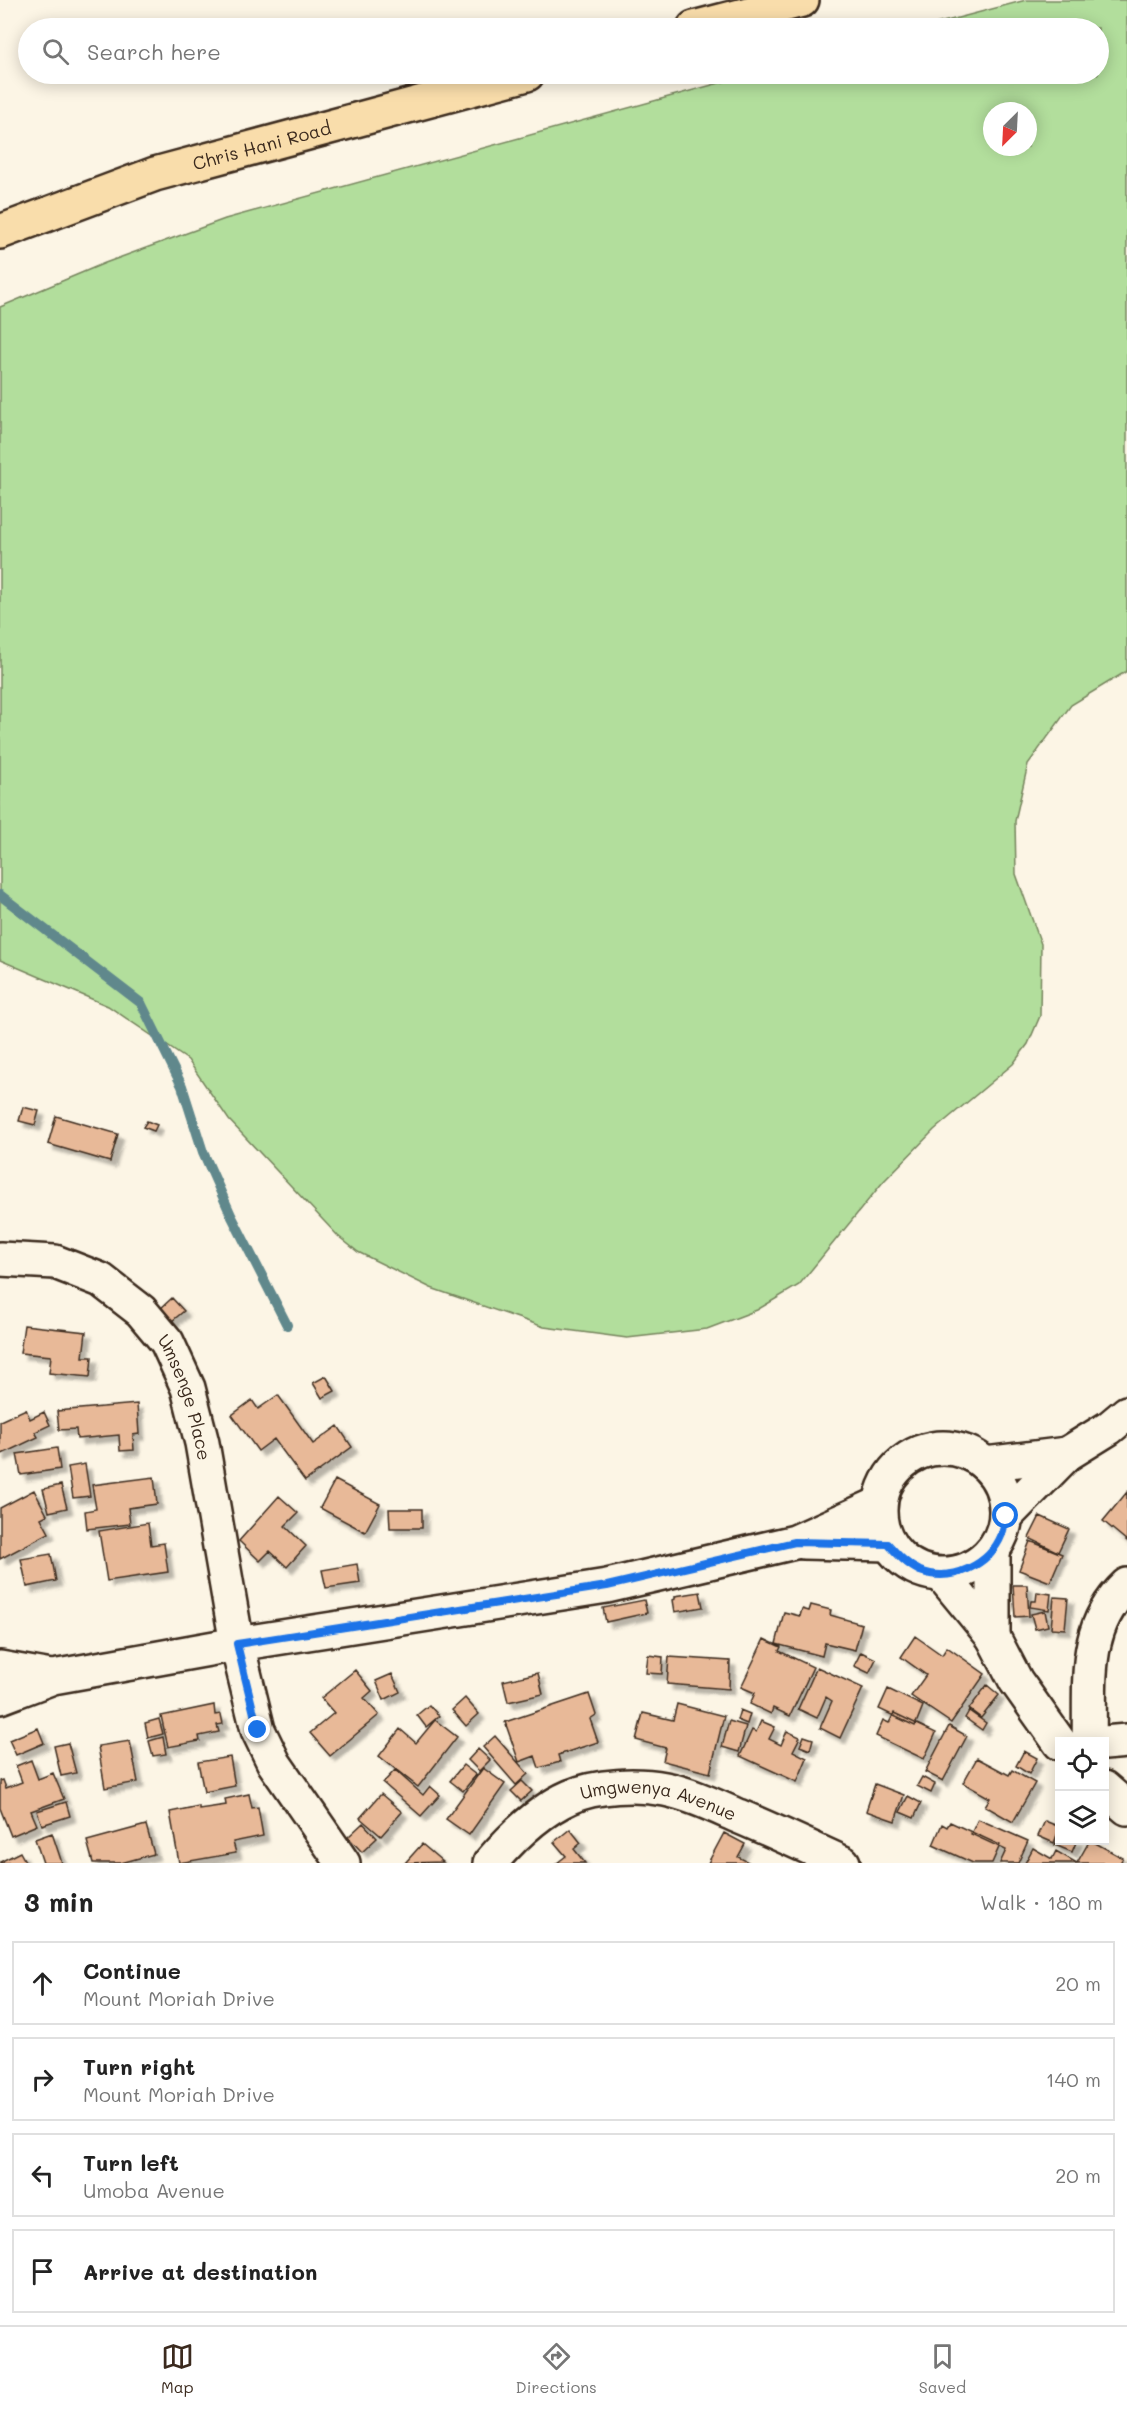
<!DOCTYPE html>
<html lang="en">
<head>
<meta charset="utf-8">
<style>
	:root { --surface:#fff; --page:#f6f6f6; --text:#222; --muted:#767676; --line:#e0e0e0; --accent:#3b2a1e }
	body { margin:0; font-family:Mali,sans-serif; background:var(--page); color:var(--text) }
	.controls { position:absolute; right:18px; bottom:18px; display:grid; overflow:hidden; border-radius:0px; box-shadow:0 3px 15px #0003 }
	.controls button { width:54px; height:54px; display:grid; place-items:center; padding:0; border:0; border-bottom:2px solid var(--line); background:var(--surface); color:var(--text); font:30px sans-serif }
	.compass { position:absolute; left:983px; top:102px; width:54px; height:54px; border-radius:50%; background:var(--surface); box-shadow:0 3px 15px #0003; rotate:204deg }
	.stop { position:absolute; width:18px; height:18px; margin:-14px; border:4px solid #1a73e8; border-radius:50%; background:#fff }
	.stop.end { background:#1a73e8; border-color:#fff; box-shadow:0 2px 6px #0008 }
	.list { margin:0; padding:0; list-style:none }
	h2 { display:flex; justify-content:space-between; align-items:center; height:78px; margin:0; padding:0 24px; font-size:26px }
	h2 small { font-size:20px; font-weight:400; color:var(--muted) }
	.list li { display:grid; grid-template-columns:39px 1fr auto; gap:18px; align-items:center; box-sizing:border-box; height:84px; margin:0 12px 12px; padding:0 12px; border:2px solid var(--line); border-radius:0px }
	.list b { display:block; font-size:22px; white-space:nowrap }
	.list p { margin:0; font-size:20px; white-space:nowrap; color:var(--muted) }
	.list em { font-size:20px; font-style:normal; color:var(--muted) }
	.icon { flex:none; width:33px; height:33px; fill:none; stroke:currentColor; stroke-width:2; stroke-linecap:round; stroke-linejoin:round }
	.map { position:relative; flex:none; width:1127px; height:1863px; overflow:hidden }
	.search { position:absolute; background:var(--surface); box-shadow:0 3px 15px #0003; left:18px; right:18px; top:18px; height:66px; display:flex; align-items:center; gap:15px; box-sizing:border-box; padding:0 21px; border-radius:33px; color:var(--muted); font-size:22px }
	.sheet { height:462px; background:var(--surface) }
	nav { display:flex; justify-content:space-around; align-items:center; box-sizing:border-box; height:84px; border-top:2px solid var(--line); background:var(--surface); font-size:16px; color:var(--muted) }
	nav a { display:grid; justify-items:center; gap:3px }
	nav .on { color:var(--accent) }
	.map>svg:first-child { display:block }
	.green { fill:#b2de9c; stroke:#76845d; stroke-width:1.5; fill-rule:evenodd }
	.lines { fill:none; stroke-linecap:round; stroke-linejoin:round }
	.stream { stroke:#60888c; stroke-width:10 }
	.building { fill:#e8b998; stroke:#3b2a1e; stroke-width:1.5; filter:url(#shadow) }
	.minor-casing { stroke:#3b2a1e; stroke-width:38 }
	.major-casing { stroke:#3b2a1e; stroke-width:38 }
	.minor { stroke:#fcf5e5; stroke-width:33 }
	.major { stroke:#f9ddab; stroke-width:33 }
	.route { stroke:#1a73e8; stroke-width:8 }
	.labels { text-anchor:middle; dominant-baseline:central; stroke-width:6; stroke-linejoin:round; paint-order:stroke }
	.street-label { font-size:18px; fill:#3b2a1e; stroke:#fcf5e5 }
</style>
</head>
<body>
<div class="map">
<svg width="1127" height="1863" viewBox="0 0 1127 1863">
	<defs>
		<filter id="shadow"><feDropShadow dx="5.5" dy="5.5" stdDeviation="1.5" flood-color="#0004"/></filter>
	</defs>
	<rect width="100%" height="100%" fill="#fcf5e5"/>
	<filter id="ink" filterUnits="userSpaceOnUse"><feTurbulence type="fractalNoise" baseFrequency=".0167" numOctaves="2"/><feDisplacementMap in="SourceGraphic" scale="12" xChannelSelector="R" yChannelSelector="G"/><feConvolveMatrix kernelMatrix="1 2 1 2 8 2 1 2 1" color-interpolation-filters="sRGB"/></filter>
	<g filter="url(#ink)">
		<path class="green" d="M1026,0H1127V671L1071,705L1028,764L1015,821L1016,874L1041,944L1040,1016L1028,1044L1013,1064L934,1130L883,1182L799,1285L757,1310L707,1329L627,1338L544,1327L431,1288L358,1252L338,1236L229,1120L188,1060L108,1006L0,960V307L105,263L225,219L752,74H1098V28H920ZM992,111H1028V147H992Z"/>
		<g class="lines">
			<path class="stream" d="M0,895L141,1003L182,1086L203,1152L231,1215L287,1325"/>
		</g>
		<path class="building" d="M23,1107L39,1111L35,1125L19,1121Z
			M56,1116L118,1134L110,1162L48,1144Z
			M147,1121L157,1125L154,1131L143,1127Z
			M172,1298L184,1311L172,1321L160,1309Z
			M24,1325L86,1332L83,1357H92L90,1377L49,1373L51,1356L20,1353Z
			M326,1376L335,1391L322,1398L313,1383Z
			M278,1395L313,1444L338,1426L352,1447L305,1481L274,1439L258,1451L232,1415L252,1400L258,1409Z
			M137,1404L139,1434L133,1435L134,1450L120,1451L119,1435L77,1439L76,1429L59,1430L57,1411Z
			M26,1409L30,1419L44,1412L50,1425L35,1432L38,1437L0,1455V1421Z
			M57,1448L60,1469L21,1475L17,1454Z
			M85,1464L90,1496L73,1498L68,1467Z
			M154,1477L157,1504L128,1508L130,1524L87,1529L85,1511L96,1509L92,1485Z
			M335,1480L380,1504L365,1532L320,1508Z
			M61,1485L67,1508L49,1512L43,1489Z
			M34,1490L47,1515L41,1518L49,1533L0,1559V1508Z
			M1127,1492V1541L1103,1521Z
			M279,1496L298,1513L285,1526L306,1546L287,1567L270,1551L260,1561L239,1541Z
			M389,1509H422V1528H390Z
			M1040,1516L1069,1529L1058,1552L1029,1538Z
			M148,1523L151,1545L164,1543L168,1572L107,1581L99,1531Z
			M1030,1541L1062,1554L1050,1582L1019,1570Z
			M51,1554L56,1581L27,1587L21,1559Z
			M357,1564L360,1583L326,1588L322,1570Z
			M1013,1585H1027L1029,1616L1015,1617Z
			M700,1592L703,1607L675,1612L673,1600L675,1599V1596Z
			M1037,1592L1051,1594L1049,1610L1030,1607L1031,1601H1036Z
			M1054,1597L1068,1598L1065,1629L1051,1628Z
			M644,1600L647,1613L606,1622L603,1608Z
			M811,1605L831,1610L830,1615L862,1624L855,1650L825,1643L822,1656L776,1644L784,1612L800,1616L802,1609L809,1611Z
			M1045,1611L1048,1626L1035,1629L1031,1614Z
			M915,1636L942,1655L947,1647L985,1674L951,1723L911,1696L926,1675L901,1657Z
			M764,1639L781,1647L779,1651L813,1667L790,1716L773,1708L771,1714L750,1704L755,1693L741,1687Z
			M861,1652L876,1659L869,1673L854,1666Z
			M648,1655L663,1657L662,1674L646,1673Z
			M669,1657L730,1661L729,1689L667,1684Z
			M817,1667L863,1688L840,1738L820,1728L832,1701L826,1697L817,1718L798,1709Z
			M355,1670L372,1691L364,1698L379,1715L330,1756L310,1733L334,1713L321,1698Z
			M538,1673L543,1694L508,1702L503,1681Z
			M392,1674L400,1692L384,1700L376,1681Z
			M987,1685L999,1695L981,1718L969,1709Z
			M888,1689L923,1706L915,1726L879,1709Z
			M589,1694L596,1715L590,1719L598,1742L558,1755L560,1762L539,1768L535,1756L519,1762L505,1722Z
			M465,1698L479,1714L466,1726L452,1710Z
			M677,1704L724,1716L710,1773L663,1761L666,1748L636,1740L643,1713L673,1720Z
			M214,1705L215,1715L221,1714L223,1724L217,1725L219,1732L199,1736L200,1741L168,1747L161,1716Z
			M429,1705L439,1716L426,1727L417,1715Z
			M740,1710L750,1714L747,1724L737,1720Z
			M969,1711L986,1723L982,1730L965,1718Z
			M894,1713L936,1733L924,1759L876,1736L883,1720L889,1723Z
			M159,1719L163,1734L148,1738L145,1723Z
			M435,1720L457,1737L418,1787L379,1756L400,1729L416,1743Z
			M729,1721L746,1726L739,1752L722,1747Z
			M761,1721L775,1727L769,1739L781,1745L787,1731L800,1737L793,1751L807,1758L797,1782L740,1756L752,1730L756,1732Z
			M949,1726L967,1736L943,1781L925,1772Z
			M38,1728L44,1743L16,1755L9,1740Z
			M495,1736L528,1774L516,1785L483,1747Z
			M804,1736L813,1739L810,1750L800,1746Z
			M163,1737L166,1754L153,1756L149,1741Z
			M130,1741L138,1782L105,1788L98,1746Z
			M68,1743L76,1773L61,1776L54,1746Z
			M478,1749L490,1760L479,1771L468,1760Z
			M1024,1751L1037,1758L1029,1774L1016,1766Z
			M230,1757L235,1786L204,1792L198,1762Z
			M977,1758L1009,1775L1012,1770L1035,1783L1013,1822L985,1806L990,1798L963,1783Z
			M31,1760L38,1779L53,1773L64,1799L31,1811L37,1825L11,1836L0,1808V1781L3,1780L6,1788L22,1782L16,1766Z
			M463,1765L476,1775L463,1791L450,1781Z
			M483,1768L505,1784L469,1835L446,1819Z
			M395,1770L423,1795L430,1786L440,1795L421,1816L383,1783Z
			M922,1777L935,1784L931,1793L917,1786Z
			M522,1781L532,1791L521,1801L511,1791Z
			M875,1784L904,1795L895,1821L866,1811Z
			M249,1794L252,1808L258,1807L263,1836L233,1842L236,1853L179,1863L170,1812L199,1806V1809L226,1805L225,1799Z
			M381,1794L402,1812L381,1836L360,1818Z
			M908,1796L921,1803L914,1818L900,1812Z
			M66,1802L70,1816L42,1825L37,1811Z
			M978,1819L1028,1841L1018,1863H1000L1006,1850L971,1834Z
			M1045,1821L1060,1827L1054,1843L1038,1836Z
			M950,1822L1000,1845L992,1863H973L933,1845L942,1824L947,1827Z
			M363,1823L377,1838L362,1852L348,1837Z
			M146,1825L154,1854L121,1863H93L87,1841Z
			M570,1829L581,1843L574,1849L585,1863H557L566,1856L554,1842Z
			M52,1833L62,1863H43L35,1839Z
			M724,1833L745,1844L738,1857L750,1863H708Z
			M1060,1835V1840H1077L1072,1852L1055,1845Z
			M1090,1840L1123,1858L1120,1863H1077Z
			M422,1844L443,1862L405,1863Z
			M1033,1848L1052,1859L1056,1851L1077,1863H1025Z
			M20,1852L26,1863H0V1862Z"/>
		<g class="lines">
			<defs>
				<g id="minor">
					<path id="s1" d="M0,1259L55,1262L101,1280L141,1311L167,1342L188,1388L202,1443L237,1644L258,1730L274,1763L343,1863"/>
					<circle cx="943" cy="1511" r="63"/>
					<path d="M985,1464L1067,1454"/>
					<path d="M1006,1516L1067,1454L1109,1428L1127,1413"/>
					<path d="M803,1542L888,1544"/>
					<path d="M993,1550V1637"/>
					<path d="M942,1575L993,1637L1016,1681L1060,1743"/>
					<path d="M0,1668L51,1677"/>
					<path d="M0,1697L53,1677L237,1644L607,1586L795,1542L879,1504"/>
					<path d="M1089,1742C1091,1683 1081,1628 1127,1585"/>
					<path d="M1104,1743L1127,1741"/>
					<path d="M1104,1788L1127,1808"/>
					<path id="s2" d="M490,1863C512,1837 538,1811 570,1797C596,1785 638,1784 665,1789C690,1794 715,1806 738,1816C774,1831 808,1847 843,1863"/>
				</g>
				<g id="major">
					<path d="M694,28L802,0"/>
					<path id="s3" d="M0,232L155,174L527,74"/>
				</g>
			</defs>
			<use href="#minor" class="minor-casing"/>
			<use href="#major" class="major-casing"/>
			<use href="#minor" class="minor"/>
			<use href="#major" class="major"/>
		</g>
	</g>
	<g class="lines" filter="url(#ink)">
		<path class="route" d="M258,1730L237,1644L607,1586L795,1542L888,1544C898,1555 907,1565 920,1571C952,1583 990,1565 1002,1534C1004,1528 1005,1521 1006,1516"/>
	</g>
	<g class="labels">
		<g class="street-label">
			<text stroke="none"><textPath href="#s3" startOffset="276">Chris Hani Road</textPath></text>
			<text stroke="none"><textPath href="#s1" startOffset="254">Umsenge Place</textPath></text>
			<text stroke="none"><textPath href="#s2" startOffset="196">Umgwenya Avenue</textPath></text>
		</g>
	</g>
</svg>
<div class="controls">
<button><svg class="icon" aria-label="locate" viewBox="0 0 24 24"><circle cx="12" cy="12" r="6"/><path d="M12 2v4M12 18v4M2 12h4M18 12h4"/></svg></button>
<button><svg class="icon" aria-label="layers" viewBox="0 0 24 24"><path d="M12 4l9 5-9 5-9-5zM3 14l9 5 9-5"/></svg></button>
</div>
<svg class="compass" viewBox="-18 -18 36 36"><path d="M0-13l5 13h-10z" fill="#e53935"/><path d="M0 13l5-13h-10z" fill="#767676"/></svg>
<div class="stop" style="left:1006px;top:1516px"></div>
<div class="stop end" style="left:258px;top:1730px"></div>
<div class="search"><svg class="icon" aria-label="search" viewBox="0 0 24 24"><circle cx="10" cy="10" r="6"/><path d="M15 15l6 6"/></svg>Search here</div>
</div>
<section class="sheet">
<h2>3 min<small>Walk · 180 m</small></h2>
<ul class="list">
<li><svg class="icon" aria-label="ahead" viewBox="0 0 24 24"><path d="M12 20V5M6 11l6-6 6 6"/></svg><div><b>Continue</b><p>Mount Moriah Drive</p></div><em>20 m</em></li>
<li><svg class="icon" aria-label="right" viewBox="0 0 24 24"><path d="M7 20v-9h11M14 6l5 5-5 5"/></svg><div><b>Turn right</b><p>Mount Moriah Drive</p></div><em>140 m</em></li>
<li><svg class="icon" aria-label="left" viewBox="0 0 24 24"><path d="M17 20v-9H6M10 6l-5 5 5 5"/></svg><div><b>Turn left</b><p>Umoba Avenue</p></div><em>20 m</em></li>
<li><svg class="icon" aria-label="arrive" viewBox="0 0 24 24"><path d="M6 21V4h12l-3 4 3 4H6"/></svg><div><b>Arrive at destination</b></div></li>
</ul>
</section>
<nav>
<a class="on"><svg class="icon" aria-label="map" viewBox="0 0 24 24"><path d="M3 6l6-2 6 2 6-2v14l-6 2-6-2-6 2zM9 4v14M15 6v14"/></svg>Map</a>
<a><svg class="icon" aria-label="directions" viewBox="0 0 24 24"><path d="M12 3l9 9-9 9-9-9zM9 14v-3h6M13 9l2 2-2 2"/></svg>Directions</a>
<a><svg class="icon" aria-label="saved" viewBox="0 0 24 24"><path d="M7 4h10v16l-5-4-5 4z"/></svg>Saved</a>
</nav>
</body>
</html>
